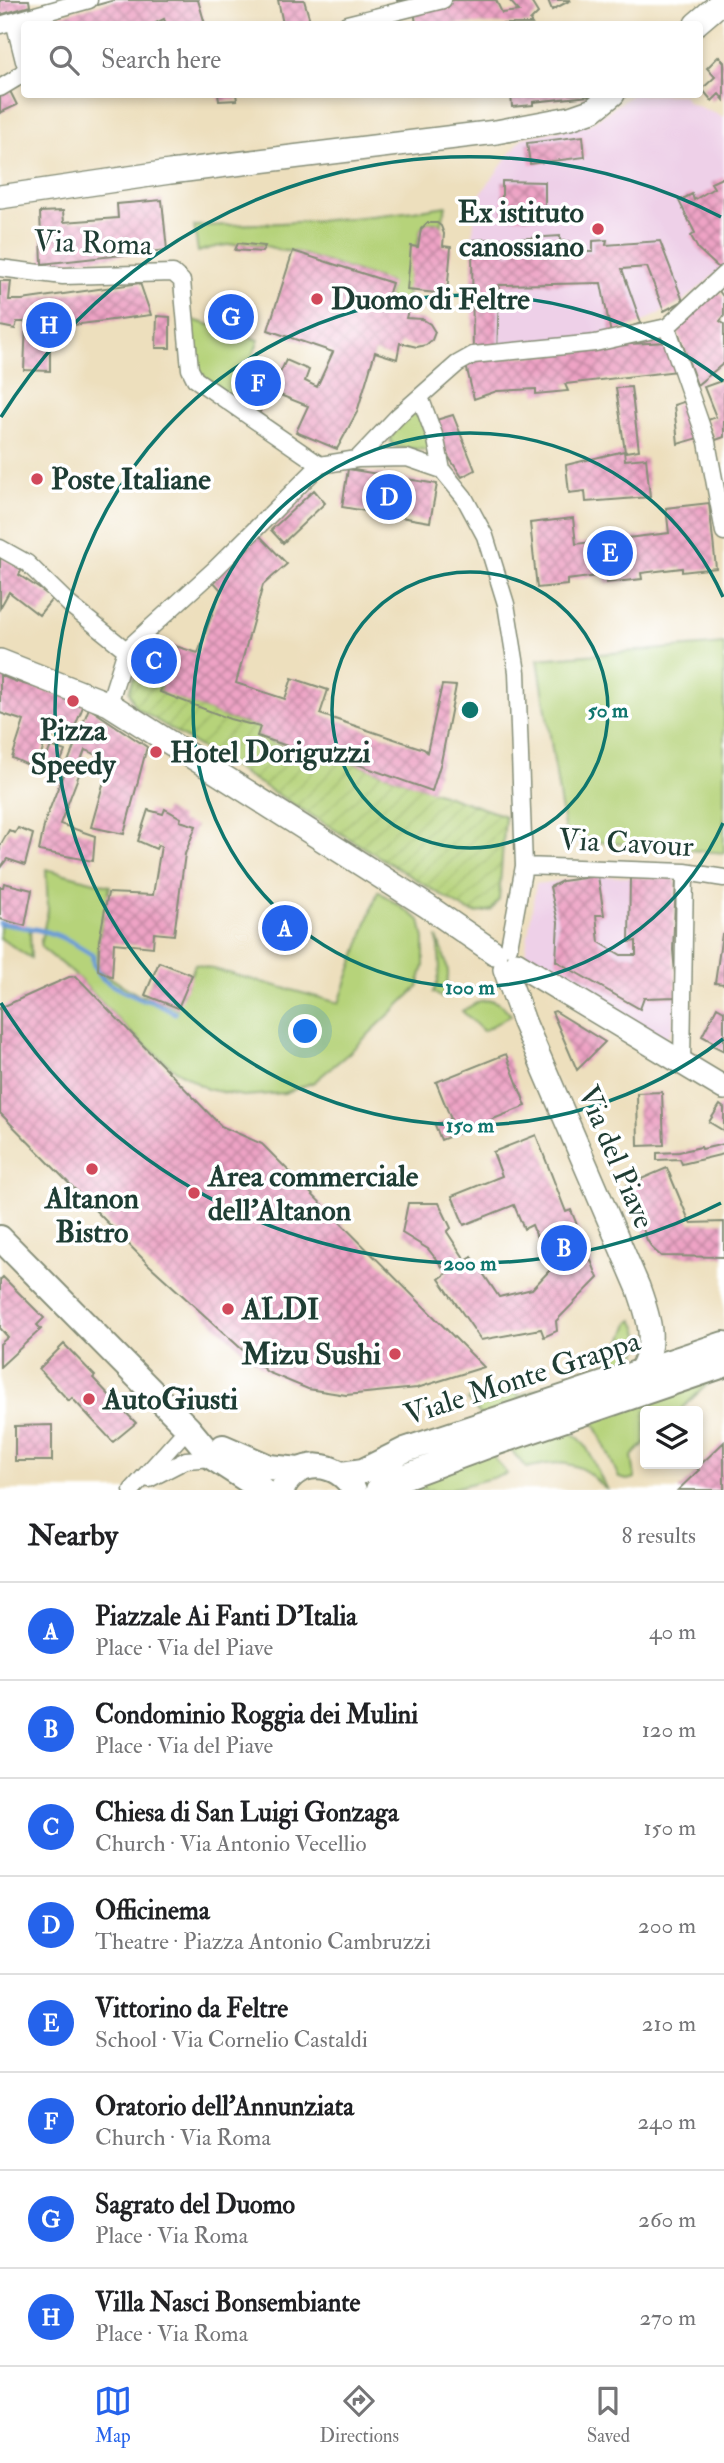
<!DOCTYPE html>
<html lang="en">
<head>
<meta charset="utf-8">
<style>
	:root { --surface:#fff; --page:#f2f2f2; --text:#202124; --muted:#757577; --line:#e0e0e0; --accent:#2563eb }
	body { margin:0; font-family:"IM FELL Double Pica",serif; background:var(--page); color:var(--text) }
	.controls { position:absolute; right:21px; bottom:21px; display:grid; overflow:hidden; border-radius:7px; box-shadow:0 4px 10px #0003 }
	.controls button { width:63px; height:63px; display:grid; place-items:center; padding:0; border:0; border-bottom:2px solid var(--line); background:var(--surface); color:var(--text); font:35px sans-serif }
	.you { position:absolute; left:306px; top:1032px; width:24px; height:24px; margin:-18px; border:5px solid #fff; border-radius:50%; background:#1a73e8; box-shadow:0 0 0 10px #1a73e833 }
	.badge { display:grid; place-items:center; width:46px; height:46px; border-radius:50%; background:var(--accent); color:#fff; font-size:23px; font-weight:700 }
	.pin { position:absolute; translate:-50% -50%; border:4px solid #fff; box-shadow:0 2px 7px #0006 }
	.list { margin:0; padding:0; list-style:none }
	h2 { display:flex; justify-content:space-between; align-items:center; height:91px; margin:0; padding:0 28px; font-size:30px }
	h2 small { font-size:23px; font-weight:400; color:var(--muted) }
	.list li { display:grid; grid-template-columns:46px 1fr auto; gap:21px; align-items:center; box-sizing:border-box; height:98px; padding:0 28px; border-top:2px solid var(--line) }
	.list b { display:block; font-size:26px; white-space:nowrap }
	.list p { margin:0; font-size:23px; white-space:nowrap; color:var(--muted) }
	.list em { font-size:23px; font-style:normal; color:var(--muted) }
	.icon { flex:none; width:38px; height:38px; fill:none; stroke:currentColor; stroke-width:2; stroke-linecap:round; stroke-linejoin:round }
	.map { position:relative; flex:none; width:724px; height:1490px; overflow:hidden }
	.search { position:absolute; background:var(--surface); box-shadow:0 4px 10px #0003; left:21px; right:21px; top:21px; height:77px; display:flex; align-items:center; gap:18px; box-sizing:border-box; padding:0 24px; border-radius:7px; color:var(--muted); font-size:26px }
	.sheet { height:875px; background:var(--surface) }
	nav { display:flex; justify-content:space-around; align-items:center; box-sizing:border-box; height:98px; border-top:2px solid var(--line); background:var(--surface); font-size:19px; color:var(--muted) }
	nav a { display:grid; justify-items:center; gap:4px }
	nav .on { color:var(--accent) }
	.map>svg:first-child { display:block }
	.built { fill:#eed0e8 }
	.green { fill:#b6d37a; stroke:#6a8857; stroke-width:2 }
	.garden { fill:url(#garden-furrows); stroke:#6a8857; stroke-width:2 }
	.lines { fill:none; stroke-linecap:round; stroke-linejoin:round }
	.stream { stroke:#6c9cd6; stroke-width:5 }
	.building { fill:url(#building-cross-hatch) }
	.street-casing { stroke:#868e78; stroke-width:19 }
	.secondary-casing { stroke:#868e78; stroke-width:26 }
	.primary-casing { stroke:#868e78; stroke-width:28 }
	.street { stroke:#fff; stroke-width:16 }
	.secondary { stroke:#fff; stroke-width:23 }
	.primary { stroke:#fff; stroke-width:24 }
	.ring { fill:none; stroke:#0f766e; stroke-width:3.5 }
	.poi-dot { fill:#d1495b; stroke:#fff; stroke-width:2.5 }
	.labels { text-anchor:middle; dominant-baseline:central; stroke-width:7; stroke-linejoin:round; paint-order:stroke }
	.poi-label { font-size:30px; font-weight:bold; fill:#1f3d34; stroke:#fff; text-anchor:start }
	.street-label { font-size:30px; fill:#1f3d34; stroke:#fff }
	.centre { fill:#0f766e; stroke:#fff; stroke-width:3.5 }
	.ring-label { font-size:21px; text-anchor:middle; font-weight:bold; fill:#0f766e; stroke:#fff; stroke-width:7; stroke-linejoin:round; paint-order:stroke }
</style>
</head>
<body>
<div class="map">
<svg width="724" height="1490" viewBox="0 0 724 1490">
	<defs>
		<pattern id="garden-furrows" width="10" height="10" patternUnits="userSpaceOnUse" patternTransform="scale(1.75)"><rect width="10" height="10" fill="#b6d37a"/><path d="M-1 1l2-2M0 10L10 0M9 11l2-2" fill="none" stroke="#9cb66a"/></pattern>
		<pattern id="building-cross-hatch" width="8" height="8" patternUnits="userSpaceOnUse" patternTransform="scale(1.75)"><rect width="8" height="8" fill="#eea3c5"/><path d="M0 0l8 8M0 8l8-8" fill="none" stroke="#c086a1"/></pattern>
	</defs>
	<rect width="100%" height="100%" fill="#fff"/>
	<filter id="ink" filterUnits="userSpaceOnUse"><feTurbulence type="fractalNoise" baseFrequency=".0143" numOctaves="2"/><feDisplacementMap in="SourceGraphic" scale="14" xChannelSelector="R" yChannelSelector="G"/><feConvolveMatrix kernelMatrix="1 2 1 2 8 2 1 2 1" color-interpolation-filters="sRGB"/></filter>
	<filter id="wash" filterUnits="userSpaceOnUse"><feTurbulence type="fractalNoise" baseFrequency=".00686" numOctaves="4" result="noise"/><feDisplacementMap in="SourceGraphic" scale="28" xChannelSelector="R" yChannelSelector="G"/><feGaussianBlur stdDeviation="1.57" result="paint"/><feColorMatrix in="noise" values="0 0 0 0 0 0 0 0 0 0 0 0 0 0 0 0 0 1.4 0 .05"/><feComposite in="paint" operator="in"/></filter>
	<g filter="url(#wash)">
		<rect width="100%" height="100%" fill="#eddfbd"/>
		<path class="built" d="M632,95H683L688,102L724,117V267L683,301L641,323L611,334L473,363L472,240L476,200L522,138L590,124Z
			M598,876L676,879L673,950L677,997L672,1030L665,1040L525,954L536,884Z"/>
		<path class="green" d="M446,206L441,226L437,223H427L421,229L407,290L409,307L386,302L391,283L293,251C282,253 276,248 266,246C242,242 220,244 198,252L194,226C278,224 362,220 446,206Z
			M190,319L259,340L235,400L199,372L192,350Z
			M414,412L420,415L430,446L427,450L396,447L390,441C392,431 404,416 414,412Z
			M724,644V853L566,839L538,659Z
			M46,869L110,886L99,941L98,970L140,996L145,995L177,1008L195,964L339,1003L378,891L420,920L424,939V966L418,987L349,1053L314,1082L285,1093L243,1096L207,1089L171,1067L127,1029L76,976L42,948L41,941L48,910Z
			M0,922L30,929L31,958L0,938Z
			M437,937C446,963 454,972 442,998L433,992C444,974 439,957 437,937Z
			M492,1000L503,1006L511,1015L483,1031L462,1011L480,1001Z
			M633,1320C643,1335 641,1350 632,1364L483,1418L468,1400L510,1383L519,1396L609,1365L606,1352L622,1341L629,1323Z
			M715,1377L679,1411H645V1443L632,1456L635,1478L627,1480L619,1478L593,1420Z
			M565,1430C592,1439 593,1470 608,1490C600,1486 595,1477 587,1472C568,1459 547,1463 526,1468L507,1445Z
			M490,1452L507,1474L447,1490H391Z"/>
		<path class="garden" d="M134,677L162,685L160,691L230,719L260,727L258,737L318,756L320,751L505,816L499,899L492,910C476,914 473,914 459,906L135,707L129,691Z"/>
		<g class="lines">
			<path class="stream" d="M0,923C14,926 29,927 43,931C61,935 78,945 93,955C90,981 123,990 143,1000H150L175,1013"/>
		</g>
		<g id="blocks">
			<path class="building" d="M0,0H29L30,6L0,15Z
				M115,0H198L205,24H166L164,19L154,24H29Z
				M278,0H304L311,24H283Z
				M397,0H496L502,13L519,11L509,0H530L538,13L530,21L532,24H416L414,10L398,6Z
				M548,0H571L552,10Z
				M719,56L724,62V100L719,94L712,101L702,89L715,77L707,68Z
				M7,85L17,105L0,113V89Z
				M218,94H236L237,100L219,101Z
				M511,94H589V96L533,102V105L512,107Z
				M583,136L585,157L530,164L527,143Z
				M724,177V267L721,270L698,249L691,236L695,233L679,201L692,194L694,200L714,188L711,183Z
				M502,181L545,182V218H502Z
				M162,200L167,250L42,264L40,212L63,211L64,222L118,218L117,204Z
				M427,223H437L441,226L444,234L443,246L451,247L447,294L407,290L411,246L418,247L421,229Z
				M560,236V241H569V252H593V241L607,240L606,245L660,241L683,301L664,311L647,267L622,269L641,323L611,334L601,283L499,285L497,358L561,354L629,344L668,342L678,371L565,384L568,391L536,394V389L497,391L474,399L466,365L473,363L472,240L506,238V254L514,253V239Z
				M238,243L265,246L262,252L235,250Z
				M293,251L392,283L386,302L409,307L406,318L422,319L430,324L435,332L432,340L426,345L417,347L400,343L397,359L375,352L357,412L337,449L296,432L308,406L270,391L259,414L235,400L250,363L279,375L286,360L309,370L305,381L317,387L333,352L268,330Z
				M0,281H11L9,300H22L140,283L151,315L50,328V371L24,370L26,322H17L15,329L0,326Z
				M715,285L724,298V316L720,321L724,324V363L697,385L675,323Z
				M157,316L170,317V348H156Z
				M724,380V437L716,440L708,420L716,417L704,387Z
				M631,387L639,450L625,452L616,388Z
				M686,401L698,438L678,444L674,405Z
				M453,415L475,470L462,477L446,453L433,421Z
				M624,451L625,460L646,458L650,497L586,502L585,491L569,493L566,465Z
				M348,469L437,484L430,522L342,507Z
				M314,490L325,503L283,543L271,530Z
				M709,503L716,568L682,572V568L641,573L642,579L606,583L605,575L567,580V585L537,588L530,523L573,518L576,544L669,533L666,508Z
				M259,535L287,564L263,585L236,683L285,699L292,678L328,690L320,714L424,749L427,752L442,685L456,686L441,762L432,791L320,751L318,756L257,736L260,727L230,719L160,692L162,685L134,677L146,637L198,653L221,590L212,580Z
				M0,556L22,569L19,575L53,598L39,615L9,592L0,608Z
				M0,675L14,681L64,696L84,704L70,739L54,733L53,737L47,735L37,769L12,758L24,721L0,713Z
				M89,708L147,747L124,834L91,827L110,760L85,750L79,766L80,772L60,824L95,836L93,861L39,851L45,821Z
				M51,746L65,751L55,776L42,769Z
				M165,809L181,818L180,821L196,826L185,854L174,935L154,933L153,947L114,943L112,977L98,970L99,941L108,893L153,895L161,846L158,845L156,849L138,841L148,810L163,814Z
				M18,828L33,834L25,865L7,859L0,868V846L9,830L15,833Z
				M598,876L604,915H596L599,942L621,955H636V941L629,942L630,877L676,879L673,950L677,997L644,998L640,1009L556,961L558,922L550,887L562,881Z
				M4,883L32,890L25,926L0,919V887H3Z
				M722,934H724V984L715,983Z
				M159,962L192,975L178,1008L145,995Z
				M76,976L221,1126L262,1144L484,1367L417,1388L346,1395L308,1389L267,1372L148,1264L0,1113V1008L69,977Z
				M717,1007L724,1011V1051L712,1045L713,1042L702,1036Z
				M555,1011L605,1042L577,1070L552,1012Z
				M506,1054L526,1106L441,1140L435,1125L451,1119L436,1082Z
				M662,1092L664,1145L638,1146L637,1093Z
				M720,1105L724,1108V1131L709,1122Z
				M536,1135L566,1212L571,1210L598,1278L556,1321L557,1331L544,1337L541,1329L481,1340L439,1279L447,1273L428,1249L402,1233L408,1203H439L451,1228L447,1232L466,1261L472,1257L499,1297L532,1289L550,1270L532,1225L524,1229L514,1205L464,1225L452,1196L502,1176L493,1152Z
				M724,1144V1154L682,1164L680,1159L657,1160V1153L679,1152L701,1147L702,1149Z
				M667,1168L690,1223L724,1222V1257L661,1256L653,1249L647,1240L627,1185Z
				M3,1277L44,1318L37,1325L41,1329L0,1367V1344L8,1337L0,1328V1280Z
				M64,1344L95,1376L93,1378L136,1423L113,1442L72,1398L69,1401L39,1369Z
				M52,1425V1461H15V1426Z
				M724,1442V1490H678L699,1470L697,1468Z"/>
		</g>
	</g>
	<g filter="url(#ink)">
		<use href="#blocks" fill-opacity="0" stroke="#868e78" stroke-width="2"/>
		<g class="lines">
			<defs>
				<path id="street" d="M14,21L24,61
					M347,24L443,0
					M0,25L89,0
					M0,88L15,79L24,71
					M0,268L63,276L173,273L182,281L190,369L195,379L320,465
					M667,327L707,442L724,532
					M420,397L436,440L442,470
					M357,459L398,416L457,364L473,355L595,343L667,327L724,274
					M0,548L27,563L70,605L126,650
					M109,704L126,650L215,569L320,465L357,459L407,458L442,470L464,497L485,536L506,604L517,672L524,866L509,947
					M524,866L685,872L724,878
					M682,1063L685,872
					M149,1479L186,1460L213,1458
					M132,1490L188,1428"/>
				<path id="secondary" d="M696,24L724,0
					M0,197L170,172L496,132L570,118L593,110L613,94
					M0,661L109,704L427,906L495,953
					M516,963L724,1088
					M505,969L524,1022L638,1287C649,1318 658,1342 640,1372"/>
				<path id="primary" d="M0,1238L188,1428L213,1458L263,1490
					M223,1447L269,1467L299,1470
					M342,1474L363,1471L405,1450L724,1344
					M282,1490C296,1457 339,1460 354,1490
					M378,1490L401,1478L495,1443L724,1365"/>
			</defs>
			<use href="#street" class="street-casing"/>
			<use href="#secondary" class="secondary-casing"/>
			<use href="#primary" class="primary-casing"/>
			<use href="#street" class="street"/>
			<use href="#secondary" class="secondary"/>
			<use href="#primary" class="primary"/>
		</g>
	</g>
	<g class="ring">
		<circle cx="470" cy="710" r="138"/>
		<path d="M723 823A277 277 0 1 1 723 597"/>
		<path d="M723 1039A415 415 0 1 1 723 381"/>
		<path d="M721 1203A553 553 0 0 1 1 1003M1 417A553 553 0 0 1 721 217"/>
	</g>
	<g class="poi-dot">
		<circle cx="598" cy="229" r="7"/>
		<circle cx="317" cy="299" r="7"/>
		<circle cx="37" cy="479" r="7"/>
		<circle cx="73" cy="701" r="7"/>
		<circle cx="156" cy="752" r="7"/>
		<circle cx="92" cy="1169" r="7"/>
		<circle cx="194" cy="1193" r="7"/>
		<circle cx="228" cy="1309" r="7"/>
		<circle cx="395" cy="1354" r="7"/>
		<circle cx="89" cy="1399" r="7"/>
	</g>
	<g class="labels">
		<g class="poi-label">
			<text x="584" y="212" text-anchor="end">Ex istituto<tspan x="584" dy="34">canossiano</tspan></text>
			<text x="331" y="299">Duomo di Feltre</text>
			<text x="51" y="479">Poste Italiane</text>
			<text x="73" y="730" text-anchor="middle">Pizza<tspan x="73" dy="34">Speedy</tspan></text>
			<text x="170" y="752">Hotel Doriguzzi</text>
			<text x="208" y="1176">Area commerciale<tspan x="208" dy="34">dell'Altanon</tspan></text>
			<text x="92" y="1198" text-anchor="middle">Altanon<tspan x="92" dy="34">Bistro</tspan></text>
			<text x="242" y="1309">ALDI</text>
			<text x="381" y="1354" text-anchor="end">Mizu Sushi</text>
			<text x="103" y="1399">AutoGiusti</text>
		</g>
		<g class="street-label">
			<text transform="translate(93 243) rotate(2)">Via Roma</text>
			<text transform="translate(626 843) rotate(3)">Via Cavour</text>
			<text transform="translate(616 1157) rotate(67)">Via del Piave</text>
			<text transform="translate(522 1378) rotate(-18)">Viale Monte Grappa</text>
		</g>
	</g>
	<circle cx="470" cy="710" r="10" class="centre"/>
	<g class="ring-label">
		<text x="608" y="717">50 m</text>
		<text x="470" y="994">100 m</text>
		<text x="470" y="1132">150 m</text>
		<text x="470" y="1270">200 m</text>
	</g>
</svg>
<div class="controls">
<button><svg class="icon" aria-label="layers" viewBox="0 0 24 24"><path d="M12 4l9 5-9 5-9-5zM3 14l9 5 9-5"/></svg></button>
</div>
<div class="you"></div>
<div class="pin badge" style="left:285px;top:928px">A</div>
<div class="pin badge" style="left:564px;top:1248px">B</div>
<div class="pin badge" style="left:154px;top:661px">C</div>
<div class="pin badge" style="left:389px;top:497px">D</div>
<div class="pin badge" style="left:610px;top:553px">E</div>
<div class="pin badge" style="left:258px;top:383px">F</div>
<div class="pin badge" style="left:231px;top:317px">G</div>
<div class="pin badge" style="left:49px;top:325px">H</div>
<div class="search"><svg class="icon" aria-label="search" viewBox="0 0 24 24"><circle cx="10" cy="10" r="6"/><path d="M15 15l6 6"/></svg>Search here</div>
</div>
<section class="sheet">
<h2>Nearby<small>8 results</small></h2>
<ul class="list">
<li><span class="badge">A</span><div><b>Piazzale Ai Fanti D'Italia</b><p>Place · Via del Piave</p></div><em>40 m</em></li>
<li><span class="badge">B</span><div><b>Condominio Roggia dei Mulini</b><p>Place · Via del Piave</p></div><em>120 m</em></li>
<li><span class="badge">C</span><div><b>Chiesa di San Luigi Gonzaga</b><p>Church · Via Antonio Vecellio</p></div><em>150 m</em></li>
<li><span class="badge">D</span><div><b>Officinema</b><p>Theatre · Piazza Antonio Cambruzzi</p></div><em>200 m</em></li>
<li><span class="badge">E</span><div><b>Vittorino da Feltre</b><p>School · Via Cornelio Castaldi</p></div><em>210 m</em></li>
<li><span class="badge">F</span><div><b>Oratorio dell'Annunziata</b><p>Church · Via Roma</p></div><em>240 m</em></li>
<li><span class="badge">G</span><div><b>Sagrato del Duomo</b><p>Place · Via Roma</p></div><em>260 m</em></li>
<li><span class="badge">H</span><div><b>Villa Nasci Bonsembiante</b><p>Place · Via Roma</p></div><em>270 m</em></li>
</ul>
</section>
<nav>
<a class="on"><svg class="icon" aria-label="map" viewBox="0 0 24 24"><path d="M3 6l6-2 6 2 6-2v14l-6 2-6-2-6 2zM9 4v14M15 6v14"/></svg>Map</a>
<a><svg class="icon" aria-label="directions" viewBox="0 0 24 24"><path d="M12 3l9 9-9 9-9-9zM9 14v-3h6M13 9l2 2-2 2"/></svg>Directions</a>
<a><svg class="icon" aria-label="saved" viewBox="0 0 24 24"><path d="M7 4h10v16l-5-4-5 4z"/></svg>Saved</a>
</nav>
</body>
</html>
